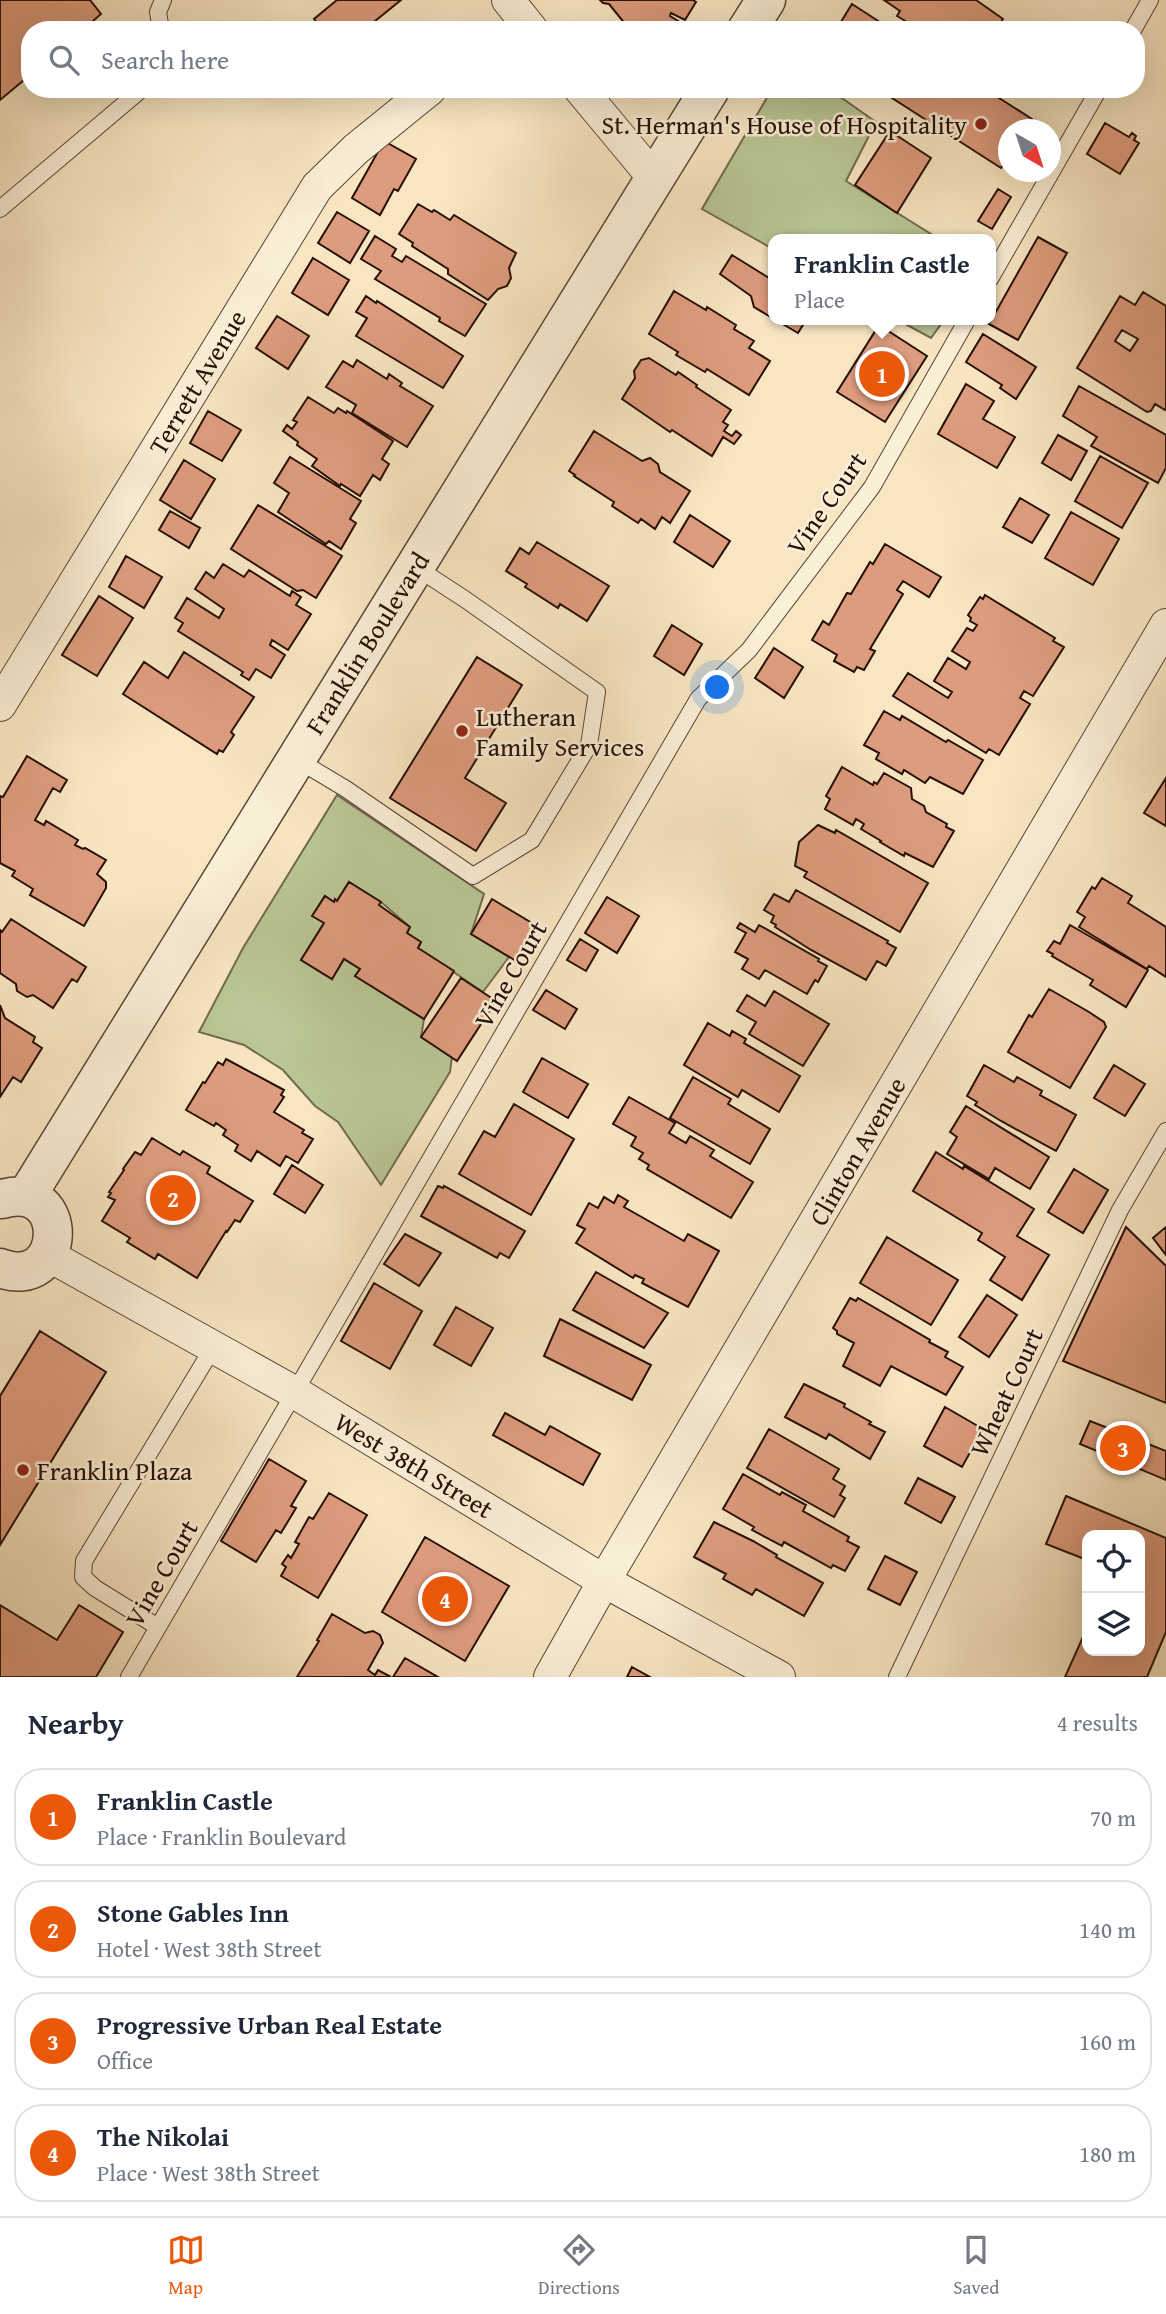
<!DOCTYPE html>
<html lang="en">
<head>
<meta charset="utf-8">
<style>
	:root { --surface:#fff; --page:#f2f2f3; --text:#1f2937; --muted:#747a83; --line:#e0e1e3; --accent:#ea580c }
	body { margin:0; font-family:"Gentium Book Plus",serif; background:var(--page); color:var(--text) }
	.controls { position:absolute; right:21px; bottom:21px; display:grid; overflow:hidden; border-radius:14px; box-shadow:0 7px 28px #0002 }
	.controls button { width:63px; height:63px; display:grid; place-items:center; padding:0; border:0; border-bottom:2px solid var(--line); background:var(--surface); color:var(--text); font:35px sans-serif }
	.compass { position:absolute; left:998px; top:119px; width:63px; height:63px; border-radius:50%; background:var(--surface); box-shadow:0 7px 28px #0002; rotate:141deg }
	.you { position:absolute; left:718px; top:688px; width:24px; height:24px; margin:-18px; border:5px solid #fff; border-radius:50%; background:#1a73e8; box-shadow:0 0 0 10px #1a73e833 }
	.badge { display:grid; place-items:center; width:46px; height:46px; border-radius:50%; background:var(--accent); color:#fff; font-size:23px; font-weight:700 }
	.pin { position:absolute; translate:-50% -50%; border:4px solid #fff; box-shadow:0 2px 7px #0006 }
	.popup { position:absolute; left:768px; top:234px; width:228px; height:91px; box-sizing:border-box; display:grid; place-content:center; border-radius:14px; background:var(--surface); filter:drop-shadow(0 2px 5px #0005); font-size:23px; white-space:nowrap; color:var(--muted) }
	.popup b { font-size:26px; color:var(--text) }
	.popup::after { content:''; position:absolute; left:50%; top:100%; margin-left:-14px; border:14px solid transparent; border-top-color:var(--surface) }
	.list { margin:0; padding:0; list-style:none }
	h2 { display:flex; justify-content:space-between; align-items:center; height:91px; margin:0; padding:0 28px; font-size:30px }
	h2 small { font-size:23px; font-weight:400; color:var(--muted) }
	.list li { display:grid; grid-template-columns:46px 1fr auto; gap:21px; align-items:center; box-sizing:border-box; height:98px; margin:0 14px 14px; padding:0 14px; border:2px solid var(--line); border-radius:28px }
	.list b { display:block; font-size:26px; white-space:nowrap }
	.list p { margin:0; font-size:23px; white-space:nowrap; color:var(--muted) }
	.list em { font-size:23px; font-style:normal; color:var(--muted) }
	.icon { flex:none; width:38px; height:38px; fill:none; stroke:currentColor; stroke-width:2; stroke-linecap:round; stroke-linejoin:round }
	.map { position:relative; flex:none; width:1166px; height:1677px; overflow:hidden }
	.search { position:absolute; background:var(--surface); box-shadow:0 7px 28px #0002; left:21px; right:21px; top:21px; height:77px; display:flex; align-items:center; gap:18px; box-sizing:border-box; padding:0 24px; border-radius:28px; color:var(--muted); font-size:26px }
	.sheet { height:539px; background:var(--surface) }
	nav { display:flex; justify-content:space-around; align-items:center; box-sizing:border-box; height:98px; border-top:2px solid var(--line); background:var(--surface); font-size:19px; color:var(--muted) }
	nav a { display:grid; justify-items:center; gap:4px }
	nav .on { color:var(--accent) }
	.map>svg:first-child { display:block }
	.green { fill:#bac695; stroke:#706a4d; stroke-width:2 }
	.building { fill:#de9c7e; stroke:#260f05; stroke-width:2; fill-rule:evenodd }
	.lines { fill:none; stroke-linecap:round; stroke-linejoin:round }
	.service-casing { stroke:#5a4534; stroke-width:18 }
	.minor-casing { stroke:#5a4534; stroke-width:34 }
	.tertiary-casing { stroke:#5a4534; stroke-width:41 }
	.service { stroke:#faefd7; stroke-width:16 }
	.minor { stroke:#faefd7; stroke-width:32 }
	.tertiary { stroke:#faefd7; stroke-width:38 }
	.poi-dot { fill:#8f2418; stroke:#faefd7; stroke-width:2.5 }
	.labels { text-anchor:middle; dominant-baseline:central; stroke-width:5; stroke-linejoin:round; paint-order:stroke }
	.poi-label { font-size:26px; fill:#260f05; stroke:#faefd7; text-anchor:start }
	.street-label { font-size:26px; fill:#260f05; stroke:#faefd7 }
</style>
</head>
<body>
<div class="map">
<svg width="1166" height="1677" viewBox="0 0 1166 1677">
	<rect width="100%" height="100%" fill="#f8e6c2"/>
	<filter id="stains"><feTurbulence type="fractalNoise" baseFrequency=".00286" numOctaves="4"/><feColorMatrix values="0 0 0 0 .2 0 0 0 0 .09 0 0 0 0 .02 0 0 0 .5 -.17"/></filter>
	<radialGradient id="worn" r=".72"><stop offset=".6" stop-color="#630" stop-opacity="0"/><stop offset="1" stop-color="#630" stop-opacity=".3"/></radialGradient>
	<path class="green" d="M772,89H829L876,122L846,181L939,239H774L773,249L702,209Z
		M898,320H944L931,338Z
		M337,795L484,894L471,934L509,957L483,992L418,948L421,942L407,933L410,927L381,902L349,882L337,901L335,900L334,902L324,897L313,916L324,923L301,960L332,979L344,959L360,969L355,976L424,1019L421,1037L452,1057L450,1072L381,1185L338,1122L315,1106L283,1070L244,1045L199,1032L243,948Z"/>
	<path class="building" d="M0,0H90L101,14L83,30H30V75L0,100Z
		M337,0H401L364,30H322L314,19Z
		M600,0H693L696,2L685,20L671,13L670,16L683,24L679,30H630L609,4L603,3Z
		M884,0H976L1003,19L996,30H986L982,27L980,30H930L920,23L917,28L897,16L900,11Z
		M852,4L892,30H836Z
		M878,89H985L1032,119L1026,130H1009V156L1001,168Z
		M1105,123L1129,137L1132,133L1136,136L1134,140L1139,143L1120,174L1087,154Z
		M890,131L931,158L897,213L855,185Z
		M384,141L416,159L398,191L394,189L380,215L352,198Z
		M998,189L1011,197L992,229L978,221Z
		M418,204L432,212L434,210L450,220L454,215L516,253L509,268L511,278L507,286L498,289L488,300L448,274V269L412,246L413,243L399,234Z
		M337,212L369,231L350,263L318,243Z
		M375,236L396,249L392,256L402,262L406,256L486,304L465,336L439,321L440,318L375,279L381,271L361,259Z
		M1038,237L1067,253L1018,340L989,324Z
		M732,255L774,281V319L754,307L751,296L720,274Z
		M313,258L349,280L328,315L292,293Z
		M674,291L706,310L707,307L736,325L734,329L754,341L749,348L770,361L749,395L707,369L705,372L676,355L678,352L649,334Z
		M1143,292L1166,306V408L1165,410L1155,404L1151,411L1147,412L1077,368L1120,296L1135,305ZM1122,330L1138,339L1130,351L1115,341Z
		M366,296L376,303L377,301L463,356L443,388L356,336L367,318L356,312Z
		M277,316L309,336L288,369L256,348Z
		M776,320H806L798,333Z
		M879,325L927,356L885,422L837,392Z
		M983,334L1036,367L1016,399L1000,388L1002,385L966,362Z
		M649,358L676,375L678,372L697,385L696,387L731,410L723,422L728,425L724,431L732,436L736,431L741,435L734,444L723,437L712,456L672,430L670,432L622,399L635,378L634,371L641,360Z
		M357,360L387,379L389,374L402,383L400,386L433,406L407,447L352,413L356,405L326,387L343,361L353,367Z
		M966,384L994,401L983,419L1015,437L997,468L938,434Z
		M1079,386L1166,435V468L1158,483L1091,446L1097,437L1063,416Z
		M308,397L334,413L338,408L346,413L347,411L393,441L382,459L389,464L380,480L373,475L360,496L341,484L340,486L312,466L317,459L297,445L298,442L283,431L287,425L292,429L297,422L293,420Z
		M208,411L241,430L222,461L190,443Z
		M594,431L642,461L650,458L658,464L660,472L690,491L670,523L662,517L655,529L641,519L638,523L612,506L614,502L574,476L575,475L569,471Z
		M1058,435L1087,451L1071,480L1042,463Z
		M1100,456L1148,483L1122,528L1075,501Z
		M290,457L361,501L350,519L356,523L341,549L329,541L326,544L278,512L289,493L274,483Z
		M184,460L215,479L191,519L160,500Z
		M1020,498L1049,515L1032,543L1003,527Z
		M258,505L342,556L316,598L303,590L297,591L231,549Z
		M170,511L200,528L189,548L159,530Z
		M1071,512L1119,539L1093,585L1045,558Z
		M690,515L730,541L713,567L674,542Z
		M537,542L609,586L587,621L560,604L558,608L525,587L527,584L506,571L520,548L529,554Z
		M885,544L941,577L929,597L903,581L897,590L903,594L870,649L875,651L864,670L857,667L854,672L834,661L837,655L812,640L823,621L829,625L847,593L851,594L870,562L873,564Z
		M126,556L162,577L144,608L109,587Z
		M223,564L244,577L249,570L290,596L292,591L301,597L296,605L311,614L288,650L272,640L270,645L285,655L271,678L256,669L249,680L241,675L243,672L178,631L183,623L175,618L187,598L219,618L224,609L195,589L206,572L214,578Z
		M985,595L1055,638L1053,641L1064,647L1033,696L1024,691L1020,698L1030,704L999,755L989,749L986,753L893,696L908,673L948,698L952,692L934,681L948,658L966,669L970,662L952,651L967,628L973,631L977,625L970,621L971,618L968,615L980,597L983,599Z
		M99,596L133,618L97,676L62,655Z
		M672,625L702,644L684,675L654,656Z
		M774,648L803,667L784,698L755,678Z
		M184,652L254,697L231,732L234,735L223,752L219,750L217,754L123,694L144,662L168,678Z
		M477,657L522,685L465,778L506,803L476,851L390,798Z
		M884,711L900,720L902,716L946,742L948,740L983,760L963,794L930,777L925,783L904,770L902,774L876,759L879,753L864,745Z
		M27,756L67,780L60,792L53,788L35,820L44,825L46,821L78,840L75,845L83,849L85,848L106,860L97,874L106,882V888L84,926L30,895L33,889L12,876L15,871L0,863V796L3,797Z
		M842,767L873,785L874,782L877,784L884,773L911,788L912,799L924,806L926,812L947,824L946,827L954,831L933,867L905,853L904,856L880,842L881,841L861,829L864,824L856,819L853,825L825,809L830,799L826,796Z
		M1166,778V826L1144,813Z
		M818,825L835,833L836,830L928,883L900,932L804,877L807,872L795,866L799,842Z
		M1102,878L1132,896L1128,903L1166,927V977L1149,966L1147,969L1079,927L1085,917L1077,912L1092,887L1095,889Z
		M349,882L381,902L379,905L410,927L407,933L421,942L418,948L454,971L424,1019L355,976L360,969L344,959L332,979L301,960L324,923L312,916L325,896L334,902L335,899L337,901Z
		M796,890L888,941L887,943L896,948L886,966L877,961L866,980L811,950L775,927L776,925L771,922L774,916L764,910L774,894L789,902Z
		M607,897L639,916L617,953L585,933Z
		M492,899L537,926L516,961L471,934Z
		M11,919L86,967L77,982L72,979L53,1008L33,995L27,997L17,991L16,984L0,973V930L2,932Z
		M740,923L755,932L759,925L819,959L818,961L827,966L818,982L815,980L807,994L765,970L759,979L742,969L748,959L735,952L746,933L737,928Z
		M1070,925L1148,970L1126,1007L1090,985L1093,980L1052,956L1053,954L1047,951L1054,941L1060,944Z
		M580,939L598,950L586,971L567,960Z
		M461,978L496,1001L457,1061L421,1037Z
		M1049,989L1089,1012L1104,1022L1106,1027L1070,1088L1008,1052L1029,1015L1032,1017Z
		M546,990L577,1009L565,1029L533,1010Z
		M774,991L829,1024L803,1066L749,1034L756,1022L737,1011L747,995L765,1006Z
		M0,1005L5,1018L35,1037L33,1042L42,1048L21,1082L13,1077L0,1097Z
		M708,1023L730,1036L732,1031L746,1039L744,1043L800,1076L779,1112L742,1090L738,1097L684,1065Z
		M542,1058L588,1084L568,1118L523,1092Z
		M226,1059L284,1090L281,1095L284,1097L274,1112L304,1130L302,1133L313,1139L298,1163L286,1156L280,1166L257,1151L251,1161L235,1151L238,1145L223,1135L226,1130L216,1123L214,1126L186,1110L203,1082L205,1083L218,1062L223,1065Z
		M984,1065L1014,1082L1017,1077L1042,1091L1040,1095L1076,1115L1056,1151L1001,1121L975,1105L977,1102L967,1096Z
		M1114,1065L1145,1084L1125,1116L1094,1098Z
		M693,1077L731,1099L728,1104L770,1129L750,1164L670,1118Z
		M629,1097L675,1123L669,1133L686,1143L690,1136L714,1150L710,1156L753,1182L731,1218L647,1169L649,1165L639,1159L643,1153L631,1146L636,1137L613,1124Z
		M514,1104L574,1139L531,1215L459,1174L484,1131L495,1137Z
		M966,1106L1049,1157L1030,1189L995,1168L989,1179L947,1154L957,1137L950,1132Z
		M152,1138L180,1155L183,1151L210,1167L207,1173L253,1201L240,1222L235,1220L227,1232L226,1231L197,1278L158,1254L155,1259L127,1242L130,1238L102,1221L115,1200L108,1197L111,1193L109,1192L124,1170L123,1169L135,1152L141,1155Z
		M936,1152L963,1169L964,1166L1034,1209L1017,1236L1049,1255L1022,1300L990,1280L1005,1257L978,1240L982,1233L913,1191Z
		M292,1165L323,1185L305,1213L274,1194Z
		M1074,1169L1108,1190L1083,1233L1048,1212Z
		M438,1186L443,1188L444,1186L525,1231L509,1258L500,1253L497,1258L421,1216Z
		M618,1195L628,1201L624,1207L684,1241L688,1234L719,1251L688,1307L642,1283L644,1279L635,1275L633,1278L576,1243L585,1229L577,1225L589,1203L598,1208L604,1197L614,1203Z
		M1126,1227L1166,1266V1403L1063,1361Z
		M1166,1227V1255L1153,1238Z
		M405,1234L441,1253L419,1286L384,1264Z
		M887,1237L958,1280L931,1325L860,1283Z
		M596,1272L668,1313L644,1348L573,1310Z
		M374,1283L422,1311L390,1369L341,1341Z
		M987,1295L1017,1315L989,1357L959,1337Z
		M850,1298L856,1301L858,1298L930,1340L929,1342L948,1352L945,1357L963,1367L946,1395L891,1366L880,1386L843,1366L854,1343L837,1334V1331L833,1328Z
		M456,1307L493,1328L471,1366L434,1345Z
		M560,1319L651,1365L632,1400L544,1356Z
		M40,1331L106,1372L0,1545V1396Z
		M804,1384L845,1404L844,1407L871,1422L869,1424L885,1432L870,1459L829,1434L826,1439L785,1417Z
		M945,1407L983,1429L962,1467L924,1446Z
		M505,1413L545,1435L550,1426L600,1454L583,1485L493,1435Z
		M1090,1421L1166,1451V1480L1080,1444Z
		M769,1429L839,1469L833,1479L845,1486L840,1495L845,1498L834,1517L747,1468Z
		M269,1459L306,1481L291,1506L296,1508L281,1533L276,1530L256,1562L221,1541Z
		M743,1474L780,1495L782,1492L806,1505L803,1511L849,1537L847,1541L859,1547L845,1571L833,1565L831,1568L784,1542L782,1546L752,1530L754,1527L723,1509Z
		M918,1478L955,1497L941,1523L905,1503Z
		M329,1493L367,1515L318,1598L281,1576L286,1567L282,1564L288,1555L291,1558L299,1544L295,1542L309,1517L313,1519Z
		M1066,1496L1166,1538V1632L1147,1677H1065L1087,1628V1651H1140V1535H1087V1560L1046,1544Z
		M714,1522L753,1541L777,1555L776,1557L823,1583L804,1616L756,1589L752,1595L723,1579L726,1574L694,1557Z
		M425,1537L509,1586L465,1661L382,1612Z
		M885,1556L917,1572L900,1605L868,1589Z
		M0,1605L57,1640L79,1605L123,1632L96,1677H0Z
		M332,1614L365,1633L373,1631L380,1635L383,1643L368,1670L375,1675L378,1670L391,1677H297L319,1641L317,1640Z
		M405,1658L438,1677H393Z
		M632,1667L650,1677H627Z"/>
	<g class="lines">
		<defs>
			<path id="service" d="M161,30L158,12L163,0
				M1133,30L1150,0
				M0,209L142,89
				M990,279L1099,89
				M296,759L346,789L473,876L532,840L589,745L597,692L466,600L414,566
				M158,1627L95,1588L83,1577L84,1561L214,1346
				M129,1677L698,699L749,650L872,487L967,320
				M897,1677L1120,1210L1166,1131"/>
			<path id="minor" d="M508,0L532,30
				M580,89L654,178
				M0,705L317,187L356,149L430,89
				M48,1255L294,1392L604,1581L779,1677
				M550,1677L604,1581L1166,625"/>
			<path id="tertiary" d="M747,30L766,0
				M26,1197L710,89
				M0,1268C67,1293 73,1179 2,1199"/>
		</defs>
		<use href="#service" class="service-casing"/>
		<use href="#minor" class="minor-casing"/>
		<use href="#tertiary" class="tertiary-casing"/>
		<use href="#service" class="service"/>
		<use href="#minor" class="minor"/>
		<use href="#tertiary" class="tertiary"/>
	</g>
	<g class="poi-dot">
		<circle cx="981" cy="124" r="7"/>
		<circle cx="462" cy="731" r="7"/>
		<circle cx="23" cy="1470" r="7"/>
	</g>
	<g class="labels">
		<g class="poi-label">
			<text x="967" y="124" text-anchor="end">St. Herman's House of Hospitality</text>
			<text x="476" y="716">Lutheran<tspan x="476" dy="30">Family Services</tspan></text>
			<text x="37" y="1470">Franklin Plaza</text>
		</g>
		<g class="street-label">
			<text transform="translate(197 382) rotate(-59)">Terrett Avenue</text>
			<text transform="translate(826 503) rotate(-55)">Vine Court</text>
			<text transform="translate(367 643) rotate(-58)">Franklin Boulevard</text>
			<text transform="translate(510 974) rotate(-60)">Vine Court</text>
			<text transform="translate(857 1151) rotate(-60)">Clinton Avenue</text>
			<text transform="translate(1006 1392) rotate(-65)">Wheat Court</text>
			<text transform="translate(414 1465) rotate(31)">West 38th Street</text>
			<text transform="translate(161 1573) rotate(-60)">Vine Court</text>
		</g>
	</g>
	<rect width="100%" height="100%" filter="url(#stains)"/>
	<rect width="100%" height="100%" fill="url(#worn)"/>
</svg>
<div class="controls">
<button><svg class="icon" aria-label="locate" viewBox="0 0 24 24"><circle cx="12" cy="12" r="6"/><path d="M12 2v4M12 18v4M2 12h4M18 12h4"/></svg></button>
<button><svg class="icon" aria-label="layers" viewBox="0 0 24 24"><path d="M12 4l9 5-9 5-9-5zM3 14l9 5 9-5"/></svg></button>
</div>
<svg class="compass" viewBox="-18 -18 36 36"><path d="M0-13l5 13h-10z" fill="#e53935"/><path d="M0 13l5-13h-10z" fill="#747a83"/></svg>
<div class="you"></div>
<div class="pin badge" style="left:882px;top:374px">1</div>
<div class="popup"><b>Franklin Castle</b>Place</div>
<div class="pin badge" style="left:173px;top:1198px">2</div>
<div class="pin badge" style="left:1123px;top:1448px">3</div>
<div class="pin badge" style="left:445px;top:1599px">4</div>
<div class="search"><svg class="icon" aria-label="search" viewBox="0 0 24 24"><circle cx="10" cy="10" r="6"/><path d="M15 15l6 6"/></svg>Search here</div>
</div>
<section class="sheet">
<h2>Nearby<small>4 results</small></h2>
<ul class="list">
<li><span class="badge">1</span><div><b>Franklin Castle</b><p>Place · Franklin Boulevard</p></div><em>70 m</em></li>
<li><span class="badge">2</span><div><b>Stone Gables Inn</b><p>Hotel · West 38th Street</p></div><em>140 m</em></li>
<li><span class="badge">3</span><div><b>Progressive Urban Real Estate</b><p>Office</p></div><em>160 m</em></li>
<li><span class="badge">4</span><div><b>The Nikolai</b><p>Place · West 38th Street</p></div><em>180 m</em></li>
</ul>
</section>
<nav>
<a class="on"><svg class="icon" aria-label="map" viewBox="0 0 24 24"><path d="M3 6l6-2 6 2 6-2v14l-6 2-6-2-6 2zM9 4v14M15 6v14"/></svg>Map</a>
<a><svg class="icon" aria-label="directions" viewBox="0 0 24 24"><path d="M12 3l9 9-9 9-9-9zM9 14v-3h6M13 9l2 2-2 2"/></svg>Directions</a>
<a><svg class="icon" aria-label="saved" viewBox="0 0 24 24"><path d="M7 4h10v16l-5-4-5 4z"/></svg>Saved</a>
</nav>
</body>
</html>
